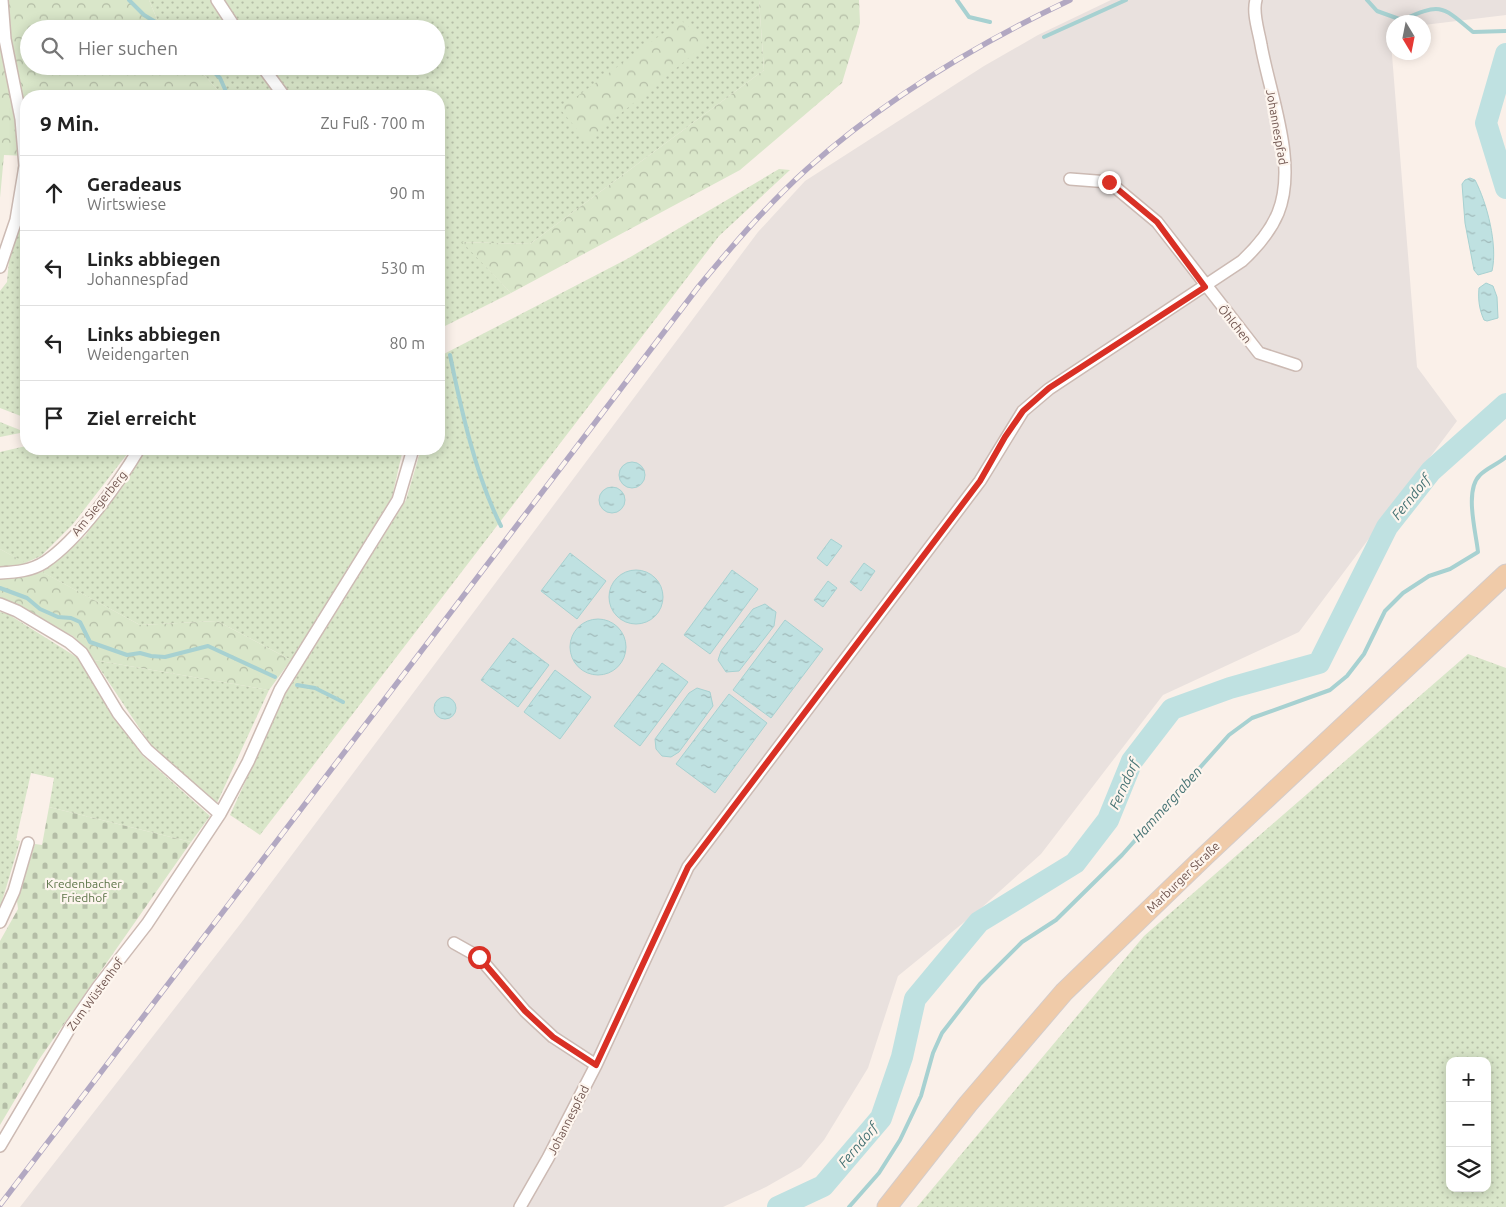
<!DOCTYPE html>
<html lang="de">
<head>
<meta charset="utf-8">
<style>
	:root { --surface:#fff; --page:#f6f6f6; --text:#222; --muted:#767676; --line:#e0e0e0 }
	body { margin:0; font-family:Ubuntu,sans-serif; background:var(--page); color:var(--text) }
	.controls { position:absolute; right:15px; bottom:15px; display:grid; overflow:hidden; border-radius:10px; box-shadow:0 2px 12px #0003 }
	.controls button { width:45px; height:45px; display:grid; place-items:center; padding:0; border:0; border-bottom:1px solid var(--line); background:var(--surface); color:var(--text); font:25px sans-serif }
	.compass { position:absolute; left:1386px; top:15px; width:45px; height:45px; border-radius:50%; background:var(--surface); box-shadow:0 2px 12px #0003; rotate:170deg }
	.stop { position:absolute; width:15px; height:15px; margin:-11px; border:4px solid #d93025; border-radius:50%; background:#fff }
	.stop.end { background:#d93025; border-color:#fff; box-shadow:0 1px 5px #0008 }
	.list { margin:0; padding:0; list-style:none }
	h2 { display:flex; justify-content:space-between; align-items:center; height:65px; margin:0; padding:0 20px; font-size:21px }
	h2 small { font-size:16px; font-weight:400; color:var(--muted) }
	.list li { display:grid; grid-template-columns:32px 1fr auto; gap:15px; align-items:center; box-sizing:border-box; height:75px; padding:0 20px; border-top:1px solid var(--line) }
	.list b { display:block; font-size:19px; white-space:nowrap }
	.list p { margin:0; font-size:16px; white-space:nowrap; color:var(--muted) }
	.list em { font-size:16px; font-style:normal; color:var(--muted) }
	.icon { flex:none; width:28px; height:28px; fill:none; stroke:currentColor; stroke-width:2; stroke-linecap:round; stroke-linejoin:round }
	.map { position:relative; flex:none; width:1506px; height:1207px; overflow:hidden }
	.search { position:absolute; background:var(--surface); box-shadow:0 2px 12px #0003; left:20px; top:20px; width:425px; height:55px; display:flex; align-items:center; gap:12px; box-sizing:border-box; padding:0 18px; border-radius:28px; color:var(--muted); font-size:19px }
	.panel { position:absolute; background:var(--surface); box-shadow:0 2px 12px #0003; left:20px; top:90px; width:425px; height:365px; border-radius:20px }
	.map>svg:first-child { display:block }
	.industrial { fill:#e9e1de }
	.grass { fill:url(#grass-dots); fill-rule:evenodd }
	.forest { fill:url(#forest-crowns) }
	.cemetery { fill:url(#cemetery-stones) }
	.water { fill:url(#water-ripples); stroke:#a7d1d1 }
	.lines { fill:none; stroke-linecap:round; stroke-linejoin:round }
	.stream { stroke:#a7d1d1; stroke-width:4 }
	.river { stroke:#bfe1e1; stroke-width:22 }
	.minor-casing { stroke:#ccbab3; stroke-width:14 }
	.primary-casing { stroke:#d4ccca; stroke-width:21 }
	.minor { stroke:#fff; stroke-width:11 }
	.primary { stroke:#f0cba9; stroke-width:19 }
	.rail-casing { stroke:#b2a8c2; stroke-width:5.5 }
	.rail { stroke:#fdf5ee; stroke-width:4; stroke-dasharray:11; stroke-linecap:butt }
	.route { stroke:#d93025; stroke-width:6 }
	.labels { text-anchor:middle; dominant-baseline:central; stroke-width:4.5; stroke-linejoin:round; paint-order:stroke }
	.street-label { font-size:12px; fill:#715650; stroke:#fdf5ee }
	.park-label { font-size:12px; fill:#5d7549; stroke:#fdf5ee }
	.water-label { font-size:14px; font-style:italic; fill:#467374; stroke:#fdf5ee }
</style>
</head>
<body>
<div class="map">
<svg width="1506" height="1207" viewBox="0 0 1506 1207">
	<defs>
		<pattern id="grass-dots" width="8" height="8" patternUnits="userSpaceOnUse" patternTransform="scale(1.25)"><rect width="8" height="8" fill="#d9e6c9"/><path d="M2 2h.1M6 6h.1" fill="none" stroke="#b4bda6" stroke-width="1.8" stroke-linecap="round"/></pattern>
		<pattern id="forest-crowns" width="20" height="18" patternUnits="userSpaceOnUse" patternTransform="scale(1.25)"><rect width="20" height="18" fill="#d9e6c9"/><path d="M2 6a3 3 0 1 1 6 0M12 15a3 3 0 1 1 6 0" fill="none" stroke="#b4bda6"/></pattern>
		<pattern id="cemetery-stones" width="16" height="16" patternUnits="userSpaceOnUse" patternTransform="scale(1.25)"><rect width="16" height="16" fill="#d9e6c9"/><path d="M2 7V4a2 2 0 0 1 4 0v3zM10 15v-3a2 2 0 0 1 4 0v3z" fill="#b4bda6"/></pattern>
		<pattern id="water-ripples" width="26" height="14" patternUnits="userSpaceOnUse" patternTransform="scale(1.25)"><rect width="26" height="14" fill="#bfe1e1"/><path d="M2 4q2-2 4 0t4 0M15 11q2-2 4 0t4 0" fill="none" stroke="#a0b9b9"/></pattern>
	</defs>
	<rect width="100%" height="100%" fill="#faf0e9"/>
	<path class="industrial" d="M1111,0H1506V15L1424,25V22H1394L1393,29L1390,30L1417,367L1457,421L1299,632L1163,695L1041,854L979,910L898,976L868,1068L824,1140L801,1167L766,1187L723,1207H20L241,923L758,232L805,181L984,66L1038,35Z"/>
	<path class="grass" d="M149,0H759L764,70L530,244L463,242L511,293L439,329V96H223L196,66H436V29H161Z
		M19,155L26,156V418L0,408V291L7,282Z
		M779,169L790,170L719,236L260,835L230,815L286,693L406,500L421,449H439L440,356L627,259Z
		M0,422L25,432L0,437Z
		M26,446V449H131L73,524L41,556L25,563L0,549V452Z
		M144,449H403L392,497L291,660L217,621L140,625L42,572L85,536Z
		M0,612L8,614L78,658L113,716L143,756L210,816L191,842L49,807L54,778L31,773L16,840L20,841L0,908Z
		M1468,654L1506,668V1207H917L1144,936ZM1450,1061H1487V1188H1450Z
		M94,660L269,690L217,803L152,747Z"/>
	<path class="forest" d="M0,0H149L161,29H29V66H196L223,96H26V156L4,155L0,198Z
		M759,0H859L860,23L842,83L740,170L511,293L462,242L530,244L764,70Z
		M681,20L707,43L587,141L560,109Z
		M0,549L140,625L217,621L291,660L269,690L94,660L73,636L0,602Z"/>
	<path class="cemetery" d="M49,807L191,842L38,1061L0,1125V941L18,909L17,901L35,844L42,845Z"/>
	<path class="water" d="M1470,178L1475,180C1487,203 1498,245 1492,271L1478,275L1474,270L1465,223L1462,184L1465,180Z
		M1486,283L1493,286L1497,297L1498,318L1487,321L1484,320C1479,309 1478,299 1479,288Z
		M619 475a13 13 0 1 1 26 0a13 13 0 1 1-26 0Z
		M599 500a13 13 0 1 1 26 0a13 13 0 1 1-26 0Z
		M831,539L842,546L827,566L817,558Z
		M570,553L606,581L577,619L541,591Z
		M864,563L875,571L861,591L850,582Z
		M609 597a27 27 0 1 1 54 0a27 27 0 1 1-54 0Z
		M732,570L758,589L710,654L684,635Z
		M828,581L837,588L823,607L814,600Z
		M765,604L776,612L774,626L739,671L726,672L718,660L721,651L753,609Z
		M570 647a28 28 0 1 1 56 0a28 28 0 1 1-56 0Z
		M785,620L823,649L771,718L733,690Z
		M513,638L549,665L518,707L481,680Z
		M662,663L688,682L640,746L614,726Z
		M555,670L591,697L560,739L524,712Z
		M697,688L710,692L713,706L679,752L671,757L662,756L656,749L655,739L689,693Z
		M729,694L767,723L715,793L676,764Z
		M434 708a11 11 0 1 1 22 0a11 11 0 1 1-22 0Z"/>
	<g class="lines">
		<path class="stream" d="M129,0L144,15L167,29
			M957,0L969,17L990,22
			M1367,0L1377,11L1402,20C1441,3 1441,5 1473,32L1506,31
			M1044,37L1126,0
			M208,66L220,78L228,96
			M450,355C461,409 476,477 501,526
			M0,588L27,598L40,609L58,617L71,618L80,622L90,642L127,655L140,653L151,656L165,657L208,646L275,677
			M297,685L315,688L343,702
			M849,1207L879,1173L900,1140L921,1096L933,1053L942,1033L980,984L1022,942L1056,920L1122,855L1229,735L1252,718L1330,690L1347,676L1364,654L1385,611L1403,593L1429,576L1450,569L1478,552C1476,532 1464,490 1480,475C1487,468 1498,464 1506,457"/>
		<path class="river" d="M1506,54L1486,123L1506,188
			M778,1207L823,1186L881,1118L902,1057L915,999L979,922L1075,863L1108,820L1132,761L1172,709L1230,688L1319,663L1387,527L1431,471L1506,404"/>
		<defs>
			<path id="minor" d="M217,0L236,29
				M262,66L284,96
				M1070,179L1109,182L1157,222L1259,353L1296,365
				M0,267L16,220L25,166L21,119L5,39L2,0
				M0,573C16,572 31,571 45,562C79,539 118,484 139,449
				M0,604L17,611L69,642L82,653L118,713L147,750L220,814
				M0,922L14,891L28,843
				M454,943L479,957L525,1011L553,1037L596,1065
				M0,1146L71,1026L98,987L147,924L220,814L248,762L280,690L398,500L413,449
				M520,1207L548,1158L596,1065L688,867L980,481L1023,411L1049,389L1242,261C1257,247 1270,232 1278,213C1298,164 1270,95 1261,45C1259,32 1252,13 1256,0"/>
			<path id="primary" d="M887,1207L968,1104L1064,992L1206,855L1506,574"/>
		</defs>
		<use href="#minor" class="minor-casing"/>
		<use href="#primary" class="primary-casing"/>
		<use href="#minor" class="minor"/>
		<use href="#primary" class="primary"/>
		<defs>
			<path id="rail" d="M0,1205L699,286C733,245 767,205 807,169C885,99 975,45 1070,0"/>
		</defs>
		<use href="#rail" class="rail-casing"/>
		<use href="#rail" class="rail"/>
	</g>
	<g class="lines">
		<path class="route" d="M479,957L525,1011L553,1037L596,1065L688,867L980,481L1005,437L1023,411L1049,388L1205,287L1157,222L1109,182"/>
	</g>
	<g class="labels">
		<g class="street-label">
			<text transform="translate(1277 127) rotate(80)">Johannespfad</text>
			<text transform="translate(1235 324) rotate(51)">Öhlchen</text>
			<text transform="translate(99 503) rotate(-51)">Am Siegerberg</text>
			<text transform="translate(1183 877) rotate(-44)">Marburger Straße</text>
			<text transform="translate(95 994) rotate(-54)">Zum Wüstenhof</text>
			<text transform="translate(568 1120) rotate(-63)">Johannespfad</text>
		</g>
		<g class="park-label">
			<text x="84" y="883">Kredenbacher<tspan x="84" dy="14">Friedhof</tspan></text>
		</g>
		<g class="water-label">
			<text transform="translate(1411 497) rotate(-51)">Ferndorf</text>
			<text transform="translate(1124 784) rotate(-66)">Ferndorf</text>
			<text transform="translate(1167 804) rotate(-48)">Hammergraben</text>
			<text transform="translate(858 1145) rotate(-50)">Ferndorf</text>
		</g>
	</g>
</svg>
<div class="controls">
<button>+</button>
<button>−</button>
<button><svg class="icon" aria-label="layers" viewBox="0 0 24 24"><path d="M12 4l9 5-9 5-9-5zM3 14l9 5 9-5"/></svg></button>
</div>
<svg class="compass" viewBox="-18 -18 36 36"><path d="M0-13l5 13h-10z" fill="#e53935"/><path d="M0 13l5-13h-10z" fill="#767676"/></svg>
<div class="stop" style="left:479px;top:957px"></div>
<div class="stop end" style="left:1109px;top:182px"></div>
<div class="search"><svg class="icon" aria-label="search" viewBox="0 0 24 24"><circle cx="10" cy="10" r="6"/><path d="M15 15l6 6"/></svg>Hier suchen</div>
<section class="panel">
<h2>9 Min.<small>Zu Fuß · 700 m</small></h2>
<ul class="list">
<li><svg class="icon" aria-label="ahead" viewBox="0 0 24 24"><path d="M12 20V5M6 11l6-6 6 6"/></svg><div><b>Geradeaus</b><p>Wirtswiese</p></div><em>90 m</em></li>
<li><svg class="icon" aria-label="left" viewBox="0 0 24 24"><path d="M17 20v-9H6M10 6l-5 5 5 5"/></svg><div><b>Links abbiegen</b><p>Johannespfad</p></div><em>530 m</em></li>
<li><svg class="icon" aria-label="left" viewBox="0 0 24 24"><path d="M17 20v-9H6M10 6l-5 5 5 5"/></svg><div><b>Links abbiegen</b><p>Weidengarten</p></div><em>80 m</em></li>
<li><svg class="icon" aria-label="arrive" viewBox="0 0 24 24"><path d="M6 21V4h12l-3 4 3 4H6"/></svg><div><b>Ziel erreicht</b></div></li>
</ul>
</section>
</div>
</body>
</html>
